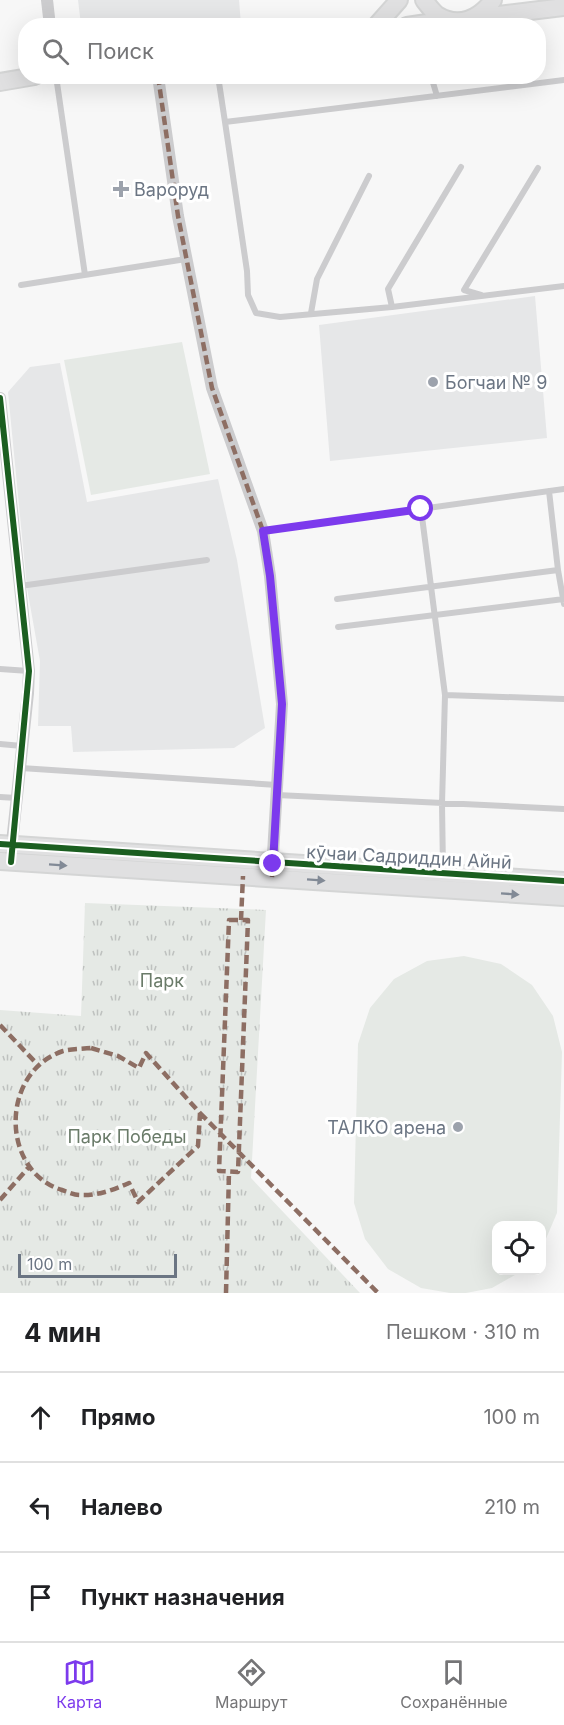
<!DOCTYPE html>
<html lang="ru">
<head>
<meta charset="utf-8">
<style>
	:root { --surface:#fff; --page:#f6f6f6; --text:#202124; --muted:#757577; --line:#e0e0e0; --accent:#7c3aed }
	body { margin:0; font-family:Inter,sans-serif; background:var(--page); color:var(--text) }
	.controls { position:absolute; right:18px; bottom:18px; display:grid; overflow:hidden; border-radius:12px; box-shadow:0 6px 24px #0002 }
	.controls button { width:54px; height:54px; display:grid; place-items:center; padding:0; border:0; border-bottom:2px solid var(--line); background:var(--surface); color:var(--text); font:30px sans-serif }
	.scale { position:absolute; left:18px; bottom:15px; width:159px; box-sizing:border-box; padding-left:6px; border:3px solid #6b7583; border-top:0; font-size:16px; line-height:21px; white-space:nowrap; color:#6b7583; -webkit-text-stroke:4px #fff; paint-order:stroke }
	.stop { position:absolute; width:18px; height:18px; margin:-14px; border:4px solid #7c3aed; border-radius:50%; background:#fff }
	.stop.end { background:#7c3aed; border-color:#fff; box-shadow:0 2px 6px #0008 }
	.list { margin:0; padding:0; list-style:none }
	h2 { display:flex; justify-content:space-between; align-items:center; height:78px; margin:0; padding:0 24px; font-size:26px }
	h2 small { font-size:20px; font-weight:400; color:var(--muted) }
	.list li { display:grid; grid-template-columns:39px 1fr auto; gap:18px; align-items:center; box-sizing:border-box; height:90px; padding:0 24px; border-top:2px solid var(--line) }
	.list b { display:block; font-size:22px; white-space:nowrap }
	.list em { font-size:20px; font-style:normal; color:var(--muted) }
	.icon { flex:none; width:33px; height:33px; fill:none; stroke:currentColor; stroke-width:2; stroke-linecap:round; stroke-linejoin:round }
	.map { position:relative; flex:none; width:564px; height:1293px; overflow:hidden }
	.search { position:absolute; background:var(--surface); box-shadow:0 6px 24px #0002; left:18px; right:18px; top:18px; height:66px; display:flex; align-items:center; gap:15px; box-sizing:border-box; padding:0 21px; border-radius:24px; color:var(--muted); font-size:22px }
	.sheet { height:348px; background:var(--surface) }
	nav { display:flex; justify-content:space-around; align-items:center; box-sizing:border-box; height:84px; border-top:2px solid var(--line); background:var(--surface); font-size:16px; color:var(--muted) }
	nav a { display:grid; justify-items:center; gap:3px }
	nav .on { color:var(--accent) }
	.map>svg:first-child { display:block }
	.built { fill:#e6e7e8 }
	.grass { fill:#e5e9e5 }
	.park { fill:url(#park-tufts) }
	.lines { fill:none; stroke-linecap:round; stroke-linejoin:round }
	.secondary-casing { stroke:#d4d5d5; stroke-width:20 }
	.lane { stroke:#ccccce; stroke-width:6 }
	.street { stroke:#ccccce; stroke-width:12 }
	.secondary { stroke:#e0e0e1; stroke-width:16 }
	.quiet { stroke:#8d6e63; stroke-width:4.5; stroke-dasharray:9 4.5; stroke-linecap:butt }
	.cycleway-casing { stroke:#fff; stroke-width:10 }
	.cycleway { stroke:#1b5e20; stroke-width:6 }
	.oneway { fill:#828a96 }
	.route { stroke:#7c3aed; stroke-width:8 }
	.poi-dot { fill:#9ca2ac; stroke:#fff; stroke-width:2 }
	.labels { text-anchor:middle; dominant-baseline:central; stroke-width:6; stroke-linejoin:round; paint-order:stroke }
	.poi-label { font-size:18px; fill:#6b7583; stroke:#fff; text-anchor:start }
	.street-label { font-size:18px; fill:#6b7583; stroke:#fff }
	.park-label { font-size:18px; fill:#6a7b69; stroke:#fff }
</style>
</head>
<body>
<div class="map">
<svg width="564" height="1293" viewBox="0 0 564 1293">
	<defs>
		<pattern id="park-tufts" width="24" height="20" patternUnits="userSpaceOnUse" patternTransform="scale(1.5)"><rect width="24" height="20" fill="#e5e9e5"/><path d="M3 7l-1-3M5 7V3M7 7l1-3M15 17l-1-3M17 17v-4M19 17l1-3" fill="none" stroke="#bec1bf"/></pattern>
	</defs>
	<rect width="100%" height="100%" fill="#f7f7f7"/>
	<path class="built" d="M78,0H239L241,25H81Z
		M535,296L547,438L330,461L319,325Z
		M60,363L87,502L218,479L237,560L265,728L234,748L73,752L71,726H38L40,661L27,588L8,392L30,367Z"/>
	<path class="grass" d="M182,342L210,474L91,495L64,360Z
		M464,956L501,964L532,985L553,1016L562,1052L557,1213L542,1248V1226H496V1270L522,1271L492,1288L466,1293H450L421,1288L388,1269L365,1239L354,1203L358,1044L370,1008L394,979L427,961Z"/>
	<path class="park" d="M85,903L266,910L251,1178L360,1293H0V1010L81,1016Z"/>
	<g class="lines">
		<defs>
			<path id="secondary" d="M424,0C428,5 432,11 437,15C459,29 480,18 493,0
				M473,18L564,7
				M376,26L399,0
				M407,26L447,20
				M0,82L35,76
				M0,844L564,881
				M0,861L564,897"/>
		</defs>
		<use href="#secondary" class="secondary-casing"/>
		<path class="lane" d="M56,76L85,275
			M218,76L225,122
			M431,76L437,96
			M564,80L225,122L247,271L248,295L256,313L280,317L392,307L564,286
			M21,285L186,259
			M481,295L464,290L538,168
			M392,307L388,289L461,167
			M311,313L317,279L369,176
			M549,491L558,570
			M421,509L445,695
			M263,531L564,489
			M20,586L207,560
			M337,599L558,570L564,604
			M338,627L564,599
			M0,669L29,671
			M0,744L22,746
			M21,768L277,785
			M277,795L564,809
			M0,797L17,798
			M443,870L442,804L445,695L564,699"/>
		<path class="street" d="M47,0L50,26
			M158,76L178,216L212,388L263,531L270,576L282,704L272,870
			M0,398L29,671L28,693L11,852"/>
		<use href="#secondary" class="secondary"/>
		<path class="quiet" d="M158,76L178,216L212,388L263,531L270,576L282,704L272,877
			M229,920H248L238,1172L219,1171Z
			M241,920L243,876
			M0,1025L38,1065
			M91,1048L118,1056L139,1068L146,1053L200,1113L198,1146L138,1202L129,1183C113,1190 97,1196 80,1195C74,1195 68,1192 62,1190C0,1171 0,1072 63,1051C71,1049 82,1049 91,1048Z
			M200,1113L378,1293
			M0,1200L28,1168
			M226,1293L229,1172"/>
		<defs>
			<path id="cycleway" d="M0,398L29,671L11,862
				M0,844L564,881"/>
		</defs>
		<use href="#cycleway" class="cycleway-casing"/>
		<use href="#cycleway" class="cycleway"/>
	</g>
	<defs><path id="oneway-solid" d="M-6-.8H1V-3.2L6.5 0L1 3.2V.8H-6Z" transform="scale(1.5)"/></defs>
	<g class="oneway">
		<use href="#oneway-solid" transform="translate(58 865) rotate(4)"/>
		<use href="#oneway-solid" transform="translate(316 880) rotate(4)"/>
		<use href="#oneway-solid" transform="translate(510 894) rotate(4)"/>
	</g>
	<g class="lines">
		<path class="route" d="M273,864L282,704L270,576L263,531L421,509"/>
	</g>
	<g class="poi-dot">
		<path d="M118 180h6v6h6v6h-6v6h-6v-6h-6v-6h6z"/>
		<circle cx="433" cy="382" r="6"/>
		<circle cx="458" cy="1127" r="6"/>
	</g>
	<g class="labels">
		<g class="poi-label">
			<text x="134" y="189">Вароруд</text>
			<text x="445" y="382">Богчаи № 9</text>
			<text x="446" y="1127" text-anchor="end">ТАЛКО арена</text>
		</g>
		<g class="street-label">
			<text transform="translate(409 857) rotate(3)">кӯчаи Садриддин Айнӣ</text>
		</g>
		<g class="park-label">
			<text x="162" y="980">Парк</text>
			<text x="127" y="1136">Парк Победы</text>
		</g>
	</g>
</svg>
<div class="controls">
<button><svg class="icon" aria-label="locate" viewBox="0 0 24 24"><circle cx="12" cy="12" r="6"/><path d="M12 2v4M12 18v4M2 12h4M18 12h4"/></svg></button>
</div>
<div class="scale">100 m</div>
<div class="stop" style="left:421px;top:509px"></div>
<div class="stop end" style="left:273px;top:864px"></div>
<div class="search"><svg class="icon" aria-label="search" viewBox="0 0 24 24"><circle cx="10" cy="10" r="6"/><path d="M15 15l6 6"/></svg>Поиск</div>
</div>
<section class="sheet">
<h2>4 мин<small>Пешком · 310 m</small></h2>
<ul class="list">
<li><svg class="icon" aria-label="ahead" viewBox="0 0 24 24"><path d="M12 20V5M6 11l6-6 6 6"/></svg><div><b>Прямо</b></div><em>100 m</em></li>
<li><svg class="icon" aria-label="left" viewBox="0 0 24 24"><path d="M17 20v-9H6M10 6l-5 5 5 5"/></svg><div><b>Налево</b></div><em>210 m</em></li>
<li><svg class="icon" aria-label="arrive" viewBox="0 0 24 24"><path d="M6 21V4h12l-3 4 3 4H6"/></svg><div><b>Пункт назначения</b></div></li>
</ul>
</section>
<nav>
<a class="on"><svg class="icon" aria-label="map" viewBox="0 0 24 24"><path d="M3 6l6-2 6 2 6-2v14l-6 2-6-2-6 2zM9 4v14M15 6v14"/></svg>Карта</a>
<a><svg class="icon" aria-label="directions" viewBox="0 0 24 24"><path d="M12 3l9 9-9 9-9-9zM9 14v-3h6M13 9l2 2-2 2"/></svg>Маршрут</a>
<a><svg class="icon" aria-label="saved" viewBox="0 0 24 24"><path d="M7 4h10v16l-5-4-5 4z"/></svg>Сохранённые</a>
</nav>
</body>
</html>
